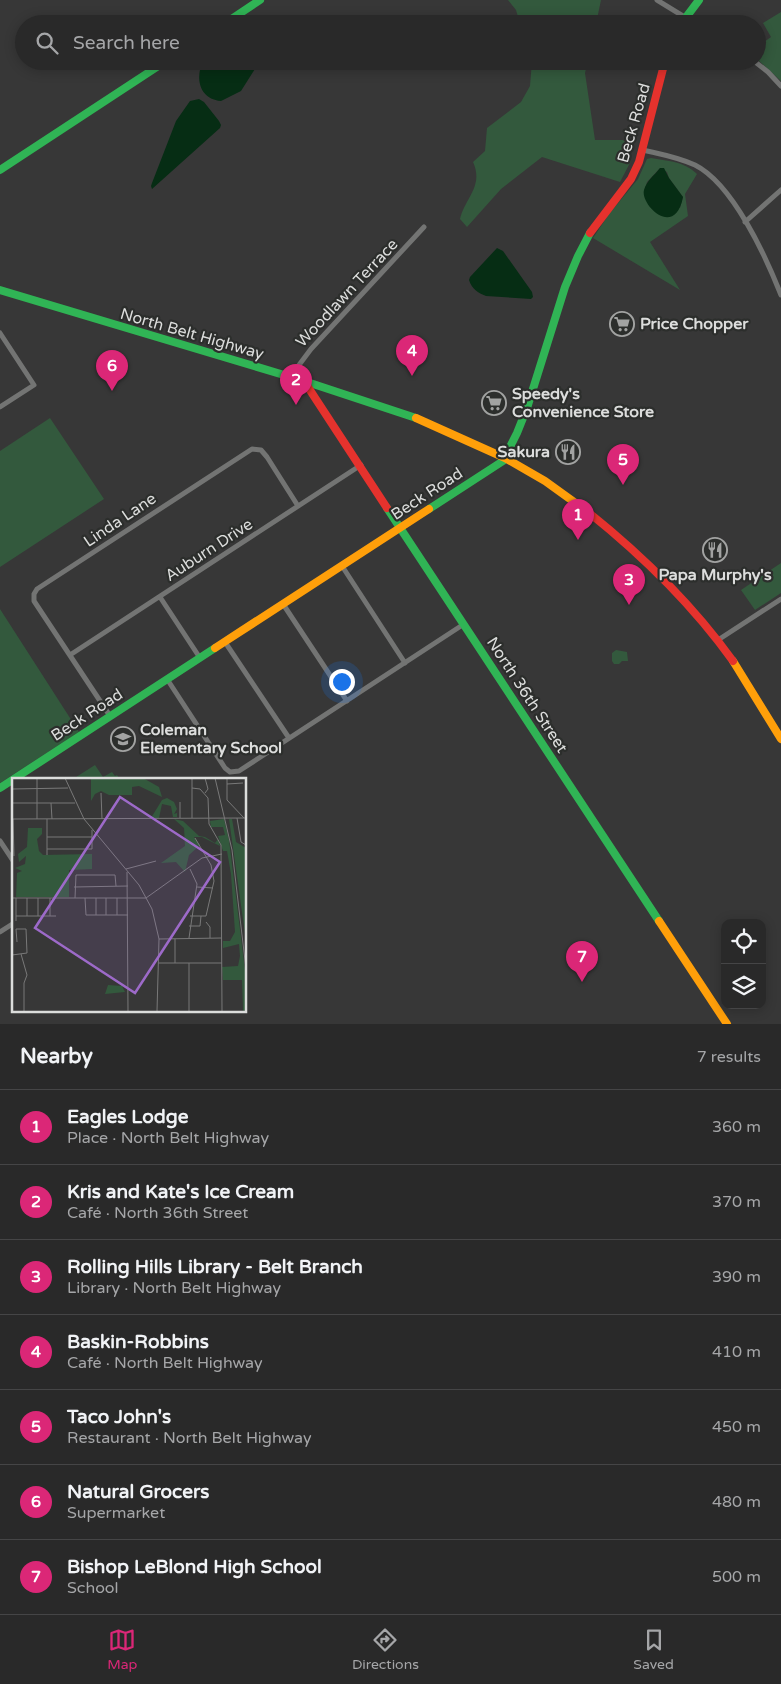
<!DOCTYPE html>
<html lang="en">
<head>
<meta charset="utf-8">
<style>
	:root { --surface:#292929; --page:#313131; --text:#f1f3f6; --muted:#a5a6a8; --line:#454546; --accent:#db2777 }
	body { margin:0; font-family:"Varela Round",sans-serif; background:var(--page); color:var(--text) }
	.controls { position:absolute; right:15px; bottom:15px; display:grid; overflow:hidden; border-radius:10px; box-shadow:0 2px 12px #0003 }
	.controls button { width:45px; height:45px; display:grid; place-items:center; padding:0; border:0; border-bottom:1px solid var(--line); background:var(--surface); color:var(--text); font:25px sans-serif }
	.you { position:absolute; left:341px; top:681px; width:18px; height:18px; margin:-12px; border:4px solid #fff; border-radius:50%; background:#1a73e8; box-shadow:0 0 0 8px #1a73e833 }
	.badge { display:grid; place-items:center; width:32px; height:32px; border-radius:50%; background:var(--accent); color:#fff; font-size:16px; font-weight:700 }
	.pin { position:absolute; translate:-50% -41px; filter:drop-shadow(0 1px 2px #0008) }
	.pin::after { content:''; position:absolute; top:26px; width:18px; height:15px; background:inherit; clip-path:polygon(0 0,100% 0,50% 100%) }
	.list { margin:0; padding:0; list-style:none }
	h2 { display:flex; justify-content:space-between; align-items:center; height:65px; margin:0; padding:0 20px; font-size:21px }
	h2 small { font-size:16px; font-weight:400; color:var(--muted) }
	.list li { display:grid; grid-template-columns:32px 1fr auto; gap:15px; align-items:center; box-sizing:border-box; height:75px; padding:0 20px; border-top:1px solid var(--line) }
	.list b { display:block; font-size:19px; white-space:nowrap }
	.list p { margin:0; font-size:16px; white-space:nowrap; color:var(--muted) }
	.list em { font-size:16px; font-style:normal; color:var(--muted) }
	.icon { flex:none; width:28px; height:28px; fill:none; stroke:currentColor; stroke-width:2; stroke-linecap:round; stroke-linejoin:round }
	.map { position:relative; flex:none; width:781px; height:1024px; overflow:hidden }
	.search { position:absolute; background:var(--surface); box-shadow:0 2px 12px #0003; left:15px; right:15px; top:15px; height:55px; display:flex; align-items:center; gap:12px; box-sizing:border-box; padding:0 18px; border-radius:28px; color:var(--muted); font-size:19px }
	.sheet { height:590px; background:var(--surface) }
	nav { display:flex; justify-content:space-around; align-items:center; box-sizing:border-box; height:70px; border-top:1px solid var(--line); background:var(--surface); font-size:14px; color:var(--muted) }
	nav a { display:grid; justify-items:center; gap:2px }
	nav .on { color:var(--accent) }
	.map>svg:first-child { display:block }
	.green { fill:#33593d; fill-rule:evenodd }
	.water { fill:#062d14 }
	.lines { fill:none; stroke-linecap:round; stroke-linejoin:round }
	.street { stroke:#737473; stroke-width:5 }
	.fast { stroke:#30b455; stroke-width:8 }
	.slow { stroke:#ff9f0a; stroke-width:8 }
	.jam { stroke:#e5322d; stroke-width:8 }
	.labels { text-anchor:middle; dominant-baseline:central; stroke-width:4.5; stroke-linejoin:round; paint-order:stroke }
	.street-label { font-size:16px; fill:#dcdddc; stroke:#2c2e2c }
	.poi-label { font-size:16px; font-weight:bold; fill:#dcdddc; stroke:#2c2e2c; text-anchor:start }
	.inset-road { fill:none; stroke:#797979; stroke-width:1 }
	.view { fill:#9d6ac9; fill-opacity:0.15; stroke:#9d6ac9; stroke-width:2.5 }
	.inset-edge { fill:none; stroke:#dcdddc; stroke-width:2.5 }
</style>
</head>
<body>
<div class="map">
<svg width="781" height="1024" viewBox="0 0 781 1024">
	<rect width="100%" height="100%" fill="#373737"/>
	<path class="green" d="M508,0H601L596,24H520L516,10Z
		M781,12V81L757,59V47L771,37L763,23Z
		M532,61H588L585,73L595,140H623L630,146L631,161L620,182L542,157L501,189L467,227L460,219C465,198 484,186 473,162L485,151L487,128L521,102L530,86Z
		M651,158C667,161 684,161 697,174L685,194L688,216L650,242L680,290L593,238L609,214L638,179L647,159ZM660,168L667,172L669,178L683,197L680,208L644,192L647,182Z
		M50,418L104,499L0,567V451Z
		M781,563V593L755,610L741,590Z
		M0,609L79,732L0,783Z
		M616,650L627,652L628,661H622L619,664H614L612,661V653Z
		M95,765L103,777L112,772L115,776L117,775L119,778L73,779Z"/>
	<path class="water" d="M203,61H260L241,91L221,101C199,99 195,78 203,61Z
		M199,99L204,102L219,121L221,125L220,128L152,189L151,186L152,183L176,121L190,101Z
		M660,168H664L669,178L683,197C675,239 640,205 644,190C647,180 654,176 660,168Z
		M497,248L503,251L532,292L533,297L531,299L486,296C478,293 472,289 469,280L470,277Z"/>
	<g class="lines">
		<path class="street" d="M657,0L696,24
			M754,61L768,72L781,86
			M643,150C660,154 678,157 695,165C733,184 766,257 781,295
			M745,222L781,190
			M0,333L34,385L0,407
			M290,377L311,349L424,227
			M342,566L405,663
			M160,597L200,658
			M283,604L347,701
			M718,640L781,599
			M225,642L289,738
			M70,655L361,465
			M167,679L225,768L230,772L239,771L464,624
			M110,716L34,601V594L37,589L252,449L261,450L267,457L298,506
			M0,841L14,862
			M0,932L14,923"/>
		<path class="fast" d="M224,24L260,0
			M681,24L699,0
			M0,170L166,61
			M0,290L304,381L416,418
			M387,508L659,921
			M429,509L503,461L517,433L527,408L565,287L578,256L590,233
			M0,788L215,648"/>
		<path class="slow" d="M416,418L505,458L545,481L588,512
			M215,648L429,509
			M733,661L781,739
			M659,921L727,1024"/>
		<path class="jam" d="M590,233L631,179L639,162L665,61
			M304,381L387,508
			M588,512C643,556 692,604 733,661"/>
	</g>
	<defs>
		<symbol id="supermarket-ring" viewBox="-11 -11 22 22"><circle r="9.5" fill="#2c2e2c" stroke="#a2a3a2" stroke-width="1.5"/><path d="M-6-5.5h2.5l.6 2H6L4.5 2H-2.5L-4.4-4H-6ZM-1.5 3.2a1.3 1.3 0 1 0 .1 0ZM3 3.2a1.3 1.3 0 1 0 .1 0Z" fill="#a2a3a2"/></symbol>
		<symbol id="restaurant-ring" viewBox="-11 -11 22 22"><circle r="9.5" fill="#2c2e2c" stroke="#a2a3a2" stroke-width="1.5"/><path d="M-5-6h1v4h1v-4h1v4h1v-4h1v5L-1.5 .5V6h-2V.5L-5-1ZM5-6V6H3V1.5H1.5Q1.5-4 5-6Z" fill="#a2a3a2"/></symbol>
		<symbol id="school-ring" viewBox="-11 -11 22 22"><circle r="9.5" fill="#2c2e2c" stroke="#a2a3a2" stroke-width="1.5"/><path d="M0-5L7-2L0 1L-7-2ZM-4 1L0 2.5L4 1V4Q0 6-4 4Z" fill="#a2a3a2"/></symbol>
	</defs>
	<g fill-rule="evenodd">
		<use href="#supermarket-ring" x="608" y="310" width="28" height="28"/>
		<use href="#supermarket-ring" x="480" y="389" width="28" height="28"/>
		<use href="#restaurant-ring" x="554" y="438" width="28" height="28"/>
		<use href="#restaurant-ring" x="701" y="536" width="28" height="28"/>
		<use href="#school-ring" x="109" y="725" width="28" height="28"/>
	</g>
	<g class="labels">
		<g class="street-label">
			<text transform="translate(634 123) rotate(-74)">Beck Road</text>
			<text transform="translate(347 293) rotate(-47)">Woodlawn Terrace</text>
			<text transform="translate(192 334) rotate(16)">North Belt Highway</text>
			<text transform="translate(427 494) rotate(-33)">Beck Road</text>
			<text transform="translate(120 520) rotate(-34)">Linda Lane</text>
			<text transform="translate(209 550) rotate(-33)">Auburn Drive</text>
			<text transform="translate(527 695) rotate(57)">North 36th Street</text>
			<text transform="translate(87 715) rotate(-33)">Beck Road</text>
		</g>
		<g class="poi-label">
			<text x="640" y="324">Price Chopper</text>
			<text x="512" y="394">Speedy's<tspan x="512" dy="18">Convenience Store</tspan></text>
			<text x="550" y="452" text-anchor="end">Sakura</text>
			<text x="715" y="575" text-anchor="middle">Papa Murphy's</text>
			<text x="140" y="730">Coleman<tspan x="140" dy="18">Elementary School</tspan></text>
		</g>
	</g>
	<g transform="translate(12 778)">
		<rect width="234" height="234" fill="#373737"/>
		<path d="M79,0H131L147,9L150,19L127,8L120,9V17H97L89,13L83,16L79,23ZM155,20L162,24L165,31L162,36L165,35V39H161L159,28L150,26L147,40H139L150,22ZM162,41L171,43L187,58L193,59L203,65L206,61L208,68L190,59H182L188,67L177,77L173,94L164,84L149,85L173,68L172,50ZM212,41L217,62L234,200V232L231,233L230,202H211L210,189L226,188L228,178L227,166L211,170V163H218L223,154L219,96L215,73H211L206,58L213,57L211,49H199L198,43ZM217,41H220L224,64L234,70V163ZM16,50H30V56L25,61L27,73L31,77L80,76V91L57,92V119H4L5,95L10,93L3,90L13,86L14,78L7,84L6,76L15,69ZM96,207L110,208L113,214L93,216Z" fill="#33593d"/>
		<path class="inset-road" d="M25,0V41M53,0L72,41L127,107L140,131L147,161L145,233M180,0V40M203,0L220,72L234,191M215,0V22L232,40M215,6L231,5M180,10L188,11L196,20L197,46L209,67L210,233M0,11L56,10M89,15L90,41M193,15L196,11L193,0M168,24V40M0,25H63M39,25L40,41M225,40L229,64L234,67M0,41L234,40M1,41L2,78M35,41V77M35,59H80M35,71H80V52M114,91L144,83M115,94L116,233M62,109L116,108M185,109L201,110M0,120H134L190,80L210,76M4,120V143M15,120V138M26,120V138M38,120V138M63,120L64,97H103L104,108M73,120L74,137H116M84,120V137M94,120V137M105,120V137M4,138H44M178,138H194L202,103L199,87L183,60M194,144L198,149V160M177,148H188L189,138M177,160L185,106L178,91M147,161L210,160M163,161V185M9,176L15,197L12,205V233M0,177L15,175L14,151H4L5,164M146,185H210M177,185V233"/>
		<path class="view" d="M108,19L208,84L123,215L23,150Z"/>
		<rect width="234" height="234" class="inset-edge"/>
	</g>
</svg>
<div class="controls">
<button><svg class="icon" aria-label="locate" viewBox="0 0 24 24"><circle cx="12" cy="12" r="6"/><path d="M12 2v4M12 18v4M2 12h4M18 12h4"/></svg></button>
<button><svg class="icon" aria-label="layers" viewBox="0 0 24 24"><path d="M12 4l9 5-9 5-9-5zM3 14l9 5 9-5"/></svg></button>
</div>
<div class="you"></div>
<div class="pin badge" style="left:578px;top:540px">1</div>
<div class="pin badge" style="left:296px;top:405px">2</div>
<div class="pin badge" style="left:629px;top:605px">3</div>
<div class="pin badge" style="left:412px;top:376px">4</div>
<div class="pin badge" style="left:623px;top:485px">5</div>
<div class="pin badge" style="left:112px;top:391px">6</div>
<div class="pin badge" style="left:582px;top:982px">7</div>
<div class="search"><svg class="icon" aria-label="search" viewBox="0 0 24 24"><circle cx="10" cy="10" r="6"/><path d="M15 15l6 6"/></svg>Search here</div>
</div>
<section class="sheet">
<h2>Nearby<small>7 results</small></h2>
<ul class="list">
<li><span class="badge">1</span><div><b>Eagles Lodge</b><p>Place · North Belt Highway</p></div><em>360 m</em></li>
<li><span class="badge">2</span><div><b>Kris and Kate's Ice Cream</b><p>Café · North 36th Street</p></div><em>370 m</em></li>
<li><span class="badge">3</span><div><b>Rolling Hills Library - Belt Branch</b><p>Library · North Belt Highway</p></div><em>390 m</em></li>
<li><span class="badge">4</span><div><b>Baskin-Robbins</b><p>Café · North Belt Highway</p></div><em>410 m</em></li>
<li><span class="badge">5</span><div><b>Taco John's</b><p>Restaurant · North Belt Highway</p></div><em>450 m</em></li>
<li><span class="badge">6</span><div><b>Natural Grocers</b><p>Supermarket</p></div><em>480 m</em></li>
<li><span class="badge">7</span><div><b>Bishop LeBlond High School</b><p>School</p></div><em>500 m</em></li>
</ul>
</section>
<nav>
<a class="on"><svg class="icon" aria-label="map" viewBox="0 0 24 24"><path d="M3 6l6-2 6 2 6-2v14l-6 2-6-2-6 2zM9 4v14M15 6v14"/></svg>Map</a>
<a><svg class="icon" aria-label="directions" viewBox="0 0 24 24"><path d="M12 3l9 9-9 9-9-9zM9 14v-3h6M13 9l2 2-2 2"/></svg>Directions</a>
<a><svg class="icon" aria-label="saved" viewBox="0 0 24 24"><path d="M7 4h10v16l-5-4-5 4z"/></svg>Saved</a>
</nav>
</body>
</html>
